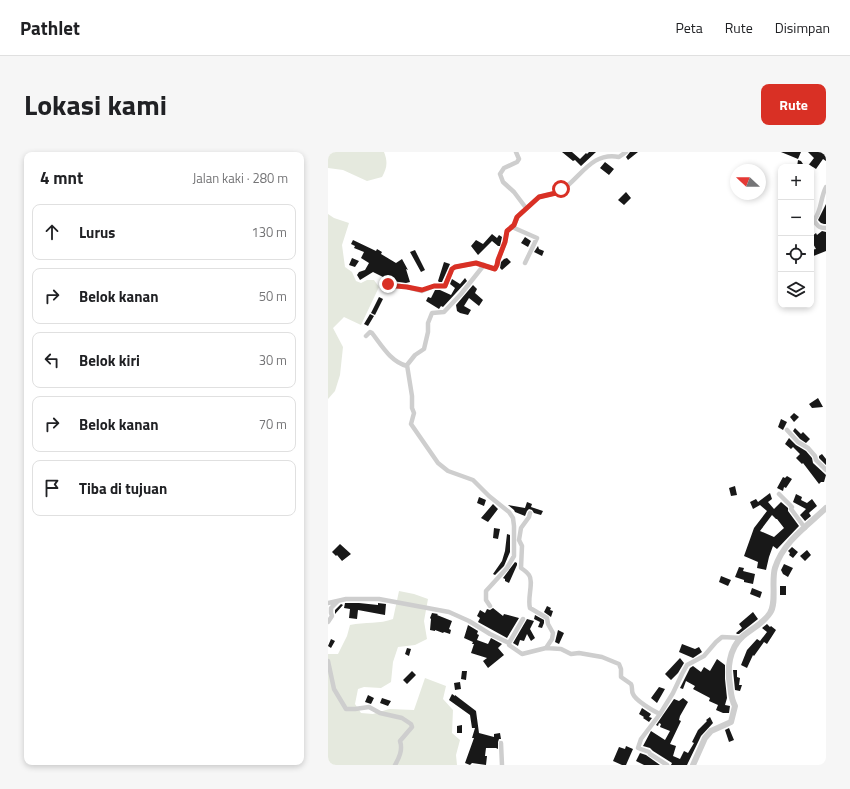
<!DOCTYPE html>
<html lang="id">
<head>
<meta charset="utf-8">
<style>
	:root { --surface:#fff; --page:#f6f6f6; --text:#202124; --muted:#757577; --line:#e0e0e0; --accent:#d93025 }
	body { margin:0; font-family:"Titillium Web",sans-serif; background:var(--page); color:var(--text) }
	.controls { position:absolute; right:12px; top:12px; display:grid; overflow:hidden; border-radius:8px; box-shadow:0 2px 6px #0003 }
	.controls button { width:36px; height:36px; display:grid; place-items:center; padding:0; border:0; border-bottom:1px solid var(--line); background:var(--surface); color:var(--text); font:20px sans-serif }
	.compass { position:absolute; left:402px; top:12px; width:36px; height:36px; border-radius:50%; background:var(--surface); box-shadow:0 2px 6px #0003; rotate:292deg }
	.stop { position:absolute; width:12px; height:12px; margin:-9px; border:3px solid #d93025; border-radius:50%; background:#fff }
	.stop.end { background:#d93025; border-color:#fff; box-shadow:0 1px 4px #0008 }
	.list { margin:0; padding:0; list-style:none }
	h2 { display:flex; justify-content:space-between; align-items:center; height:52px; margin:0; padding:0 16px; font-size:17px }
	h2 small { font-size:13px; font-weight:400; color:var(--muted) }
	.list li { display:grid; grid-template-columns:26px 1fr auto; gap:12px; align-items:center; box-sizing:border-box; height:56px; margin:0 8px 8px; padding:0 8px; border:1px solid var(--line); border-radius:8px }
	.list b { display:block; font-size:15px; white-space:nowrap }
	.list em { font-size:13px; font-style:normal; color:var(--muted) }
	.icon { flex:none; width:22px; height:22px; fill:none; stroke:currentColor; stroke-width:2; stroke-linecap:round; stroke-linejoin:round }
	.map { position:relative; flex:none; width:498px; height:613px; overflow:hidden; border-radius:8px }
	header { display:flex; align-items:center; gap:24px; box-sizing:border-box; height:56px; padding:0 20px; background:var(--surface); border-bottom:1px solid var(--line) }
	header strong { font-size:19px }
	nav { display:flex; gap:22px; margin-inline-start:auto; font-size:14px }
	.intro { display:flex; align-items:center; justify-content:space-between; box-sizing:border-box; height:96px; padding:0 24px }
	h1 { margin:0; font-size:28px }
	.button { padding:10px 18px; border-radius:8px; background:var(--accent); color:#fff; font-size:14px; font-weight:700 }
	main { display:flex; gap:24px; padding:0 24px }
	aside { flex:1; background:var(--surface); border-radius:8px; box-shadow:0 2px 6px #0003 }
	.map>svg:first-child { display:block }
	.green { fill:#e5e9de }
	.building { fill:#181818; fill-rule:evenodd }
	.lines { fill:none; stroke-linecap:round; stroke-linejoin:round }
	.minor { stroke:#cecece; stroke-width:4.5 }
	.tertiary { stroke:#cecece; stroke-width:6 }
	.route { stroke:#d93025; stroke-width:5 }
</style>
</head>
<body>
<header>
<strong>Pathlet</strong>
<nav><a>Peta</a><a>Rute</a><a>Disimpan</a></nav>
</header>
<div class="intro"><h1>Lokasi kami</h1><a class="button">Rute</a></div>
<main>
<aside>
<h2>4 mnt<small>Jalan kaki · 280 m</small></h2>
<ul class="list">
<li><svg class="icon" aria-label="ahead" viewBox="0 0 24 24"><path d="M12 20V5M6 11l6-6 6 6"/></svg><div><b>Lurus</b></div><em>130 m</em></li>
<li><svg class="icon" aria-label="right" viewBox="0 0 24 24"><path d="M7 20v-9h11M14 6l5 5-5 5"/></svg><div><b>Belok kanan</b></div><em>50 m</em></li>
<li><svg class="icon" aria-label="left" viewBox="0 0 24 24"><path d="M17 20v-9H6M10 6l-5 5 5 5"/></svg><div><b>Belok kiri</b></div><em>30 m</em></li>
<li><svg class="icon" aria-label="right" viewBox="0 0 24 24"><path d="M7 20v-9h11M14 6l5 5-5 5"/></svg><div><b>Belok kanan</b></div><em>70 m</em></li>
<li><svg class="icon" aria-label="arrive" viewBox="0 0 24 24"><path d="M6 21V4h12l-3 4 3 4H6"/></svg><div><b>Tiba di tujuan</b></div></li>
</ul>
</aside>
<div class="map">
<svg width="498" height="613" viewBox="0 0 498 613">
	<rect width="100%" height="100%" fill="#fff"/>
	<path class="green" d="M0,0H56C60,10 59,16 54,25L39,29L15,18L0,16Z
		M0,62L6,66L21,71L14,93L17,115L24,120L28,129L33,131L39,128H46L51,135L33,173L16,165L5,176L15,195L12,223L7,239L0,247Z
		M71,439L86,442L100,447L96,469L99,487L87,493L70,495L65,510L63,530L53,536L36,535L30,537L27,552L33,561L45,562L61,557L86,558L97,526L118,534L115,547L125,558L124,581L132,588L128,603L129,613H0V502H10L19,484L22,473C37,470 52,472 65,467Z"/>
	<path class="building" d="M234,0H244L252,7L258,1L259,2L261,0H268L253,14L247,8L245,9Z
		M302,0H310L300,8L298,5Z
		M453,0H473L470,7Z
		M480,0H498V9L495,7L488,17L485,15H479L486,6Z
		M470,8L473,9L477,15H469Z
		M277,10L286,17L281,23L272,16Z
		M298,40L303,46L296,53L290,48Z
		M498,52V72H496L493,71L490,68Z
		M494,79L498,80V99L483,105V98L488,97L483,88V85L488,81L489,83Z
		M164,82L169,86L171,83L174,85L172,94H170L164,89L150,103L143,94L148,88L155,92Z
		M197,85L203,89L200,95L193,91Z
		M25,88L48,99L49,97L54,100L53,102L68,111L74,107L80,118L78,117L82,130L78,131L64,129L59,125H55L45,120L32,128L29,123L31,120L37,118L41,111L33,106L36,100L26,96L27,94L23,92Z
		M210,94L211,97L216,99L214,104L206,100Z
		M87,98L97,118L93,120L82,100Z
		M24,106L31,109L27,115L21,113Z
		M179,106L183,110L174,118L172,116L173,110L176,107Z
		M116,110L122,112L114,130H111L110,129Z
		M137,126L139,129L115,155L113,154L111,157L98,149L100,145L103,146L107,138H112L123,143L127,136L122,132L124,127L132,132Z
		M145,133L149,137L147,141L155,148L151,154L141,146L136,154L143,158L140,163L132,161L129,159L128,153Z
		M51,145L55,147L47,163L43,161Z
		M42,162L46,164L40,174L36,172Z
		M490,246L495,255L484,256L481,252Z
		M466,261L471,265L466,270L462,265Z
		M453,267L459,270L455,278L450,275Z
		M467,276L473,282L475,280L482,287L478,291L472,287L465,279Z
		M461,286L468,293L478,299L484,306L485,311L498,323L496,330H493L491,332L475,311L474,312L468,306L472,302L465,295L463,297L457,292Z
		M494,302L498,307V313L491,306V304Z
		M459,324L464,327L458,336L456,335L455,339L449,336L455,325L457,326Z
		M407,334L409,343L403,344L401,336Z
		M442,341L444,347L440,350L446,357L453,350L460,356V359L471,374L449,397L445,394L441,405L438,418L429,416L430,410L416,404L426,376L439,359L432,353L425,357L422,350L428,347L430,350ZM444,363L448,367H449L456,376L446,385L432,379Z
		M468,342L474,345L473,348L479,351L484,347L489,354L482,360L481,361L483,364L477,369L472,363L478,357L465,350Z
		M151,345L158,348L156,354L149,351Z
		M199,350L204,352L203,355L215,359L213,363L206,361L204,358L201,357L199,359L197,364L187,360L186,358L180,353L197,356Z
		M165,352L170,357L160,370L153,366Z
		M166,376L172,377L170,387L165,386Z
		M179,382L182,383V400L176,414L167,423L165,422L174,409L177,399Z
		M12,392L23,402L14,409L9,403L8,404L4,400Z
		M464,395L470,400L465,406L461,403L462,401L460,399Z
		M479,398L483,403L477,409L472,404Z
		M187,410L189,411V413L181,431L177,429V427L175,426Z
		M456,412L465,416L460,425L455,422L453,418Z
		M411,415L416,416L415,419L427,422L425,432L416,430V428L407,425Z
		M393,424L403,428L400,434L391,430Z
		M452,434H458V443H452Z
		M424,436L434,440L432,446L422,442Z
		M17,451H31L50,453V451L58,452L57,463L30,458L29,467L21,466L22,457L16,456Z
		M13,452L15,453L7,462V458Z
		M219,454L223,456L222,458L225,459L223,465L216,460Z
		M165,456L175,464L176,462L191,466L179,486L150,470L152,466L149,464L152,458L157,461L159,457L162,458Z
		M425,460L430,467L411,482H409L408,481L414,476L411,472Z
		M104,461L110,462L109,463L124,469L121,477L123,478L122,482L116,480L115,481L107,478V479L102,478L103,467L102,466Z
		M207,463L216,468V471L214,476L210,475L212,470L206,467Z
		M199,467L206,469L202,477L207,486L203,489L199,482L196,489L192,488L190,494L185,491Z
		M439,472L442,475L443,474L448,478L439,492L436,490L426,504L425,503L419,516L413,513L419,498L429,487L432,489L439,480L434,476Z
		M140,473L150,479L149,482L151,483L149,488L160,492L163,486L174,492L170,496L176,503L160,516L155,509L159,506L143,501L146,492H144L145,490L136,486Z
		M230,478L236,481L231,492L227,490Z
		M3,487L7,489L3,496L0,494Z
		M354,492L367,497L371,495L374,500L365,506L351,500Z
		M79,496L83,497L81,504L77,502Z
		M352,506L356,511L350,521L343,528L337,522Z
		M389,507L397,513V527L399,546L397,553L402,554L401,561H395L388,558L390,553L381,549L382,546L365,537L367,534L358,529L355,537L352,536L362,516L365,514L373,520L376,515L382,519Z
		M405,518H409V525L412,526L411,533H414L412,539L407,538Z
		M84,519L88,523L79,532L75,528Z
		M134,519H139L138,528L133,527Z
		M132,530L133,537L127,538L126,531Z
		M331,535L337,537L329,551L323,546Z
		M124,542L127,544V543L148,559L151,581L166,585V582L172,581L173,587H171L170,590V597L168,596H158L157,604H159L158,613L144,611L142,613L137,611L146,586H144L147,576H144L142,563L121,548Z
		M40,543L46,546L43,552L37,550Z
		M54,546L63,549L60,554L52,551Z
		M355,546L360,550L352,564L351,568L353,569L342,592L348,594L345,604L352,607L356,599L360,601L366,591L364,590L370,578L379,569L378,568L382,565L385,571L373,584L359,613H343L344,611L325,599L322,596L315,594L323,579L337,588L342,579L332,575L333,572L331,571L330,574L328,573L346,547L351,549Z
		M314,556L323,562L321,565L324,566L321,570L315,566L316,565L311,562Z
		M134,573V581H129V574Z
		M401,576L406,588L401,590L397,578Z
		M298,594L305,597L298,613H294L285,609L291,595L297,597Z
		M312,601L318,603L332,613H316L308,609Z"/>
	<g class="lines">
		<path class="minor" d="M188,0L191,7L189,10L176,16L172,22L175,30L186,40L198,56
			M498,35C492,46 494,59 486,68C489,74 491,76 498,76
			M184,75L209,86L197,111
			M156,113L133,142L116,160L104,161L100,171V180L96,197L87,203L79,213L84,244V256L86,261L83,272L110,311L120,319L145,328L161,344L181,360L185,366L186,374V404L179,416L158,439V448L162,454
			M57,128L60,132L63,133L79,135L94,139L106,134H117L124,117L127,115L148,111L167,117L169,113L170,108L177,90L179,79L186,73L190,64L211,45L228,41L233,37L238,35C255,21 266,0 291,5L298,0
			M38,184L42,180L44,181C54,194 63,210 79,214
			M459,278L470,290L480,296L487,304L488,308L498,318
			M451,342L464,355L463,357L477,376
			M202,361L201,365L193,376L191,388L194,394L193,416C196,418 199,420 201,423C206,430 199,446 202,456L219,466L220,472L225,481L224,487L218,496
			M0,451L18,447H51L121,460L141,469L162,482L181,491V493L194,502L218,496L233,497L243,502L251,501L274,505L291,512L293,517V525L303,532C305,535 303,539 305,542C307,548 325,559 332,562L345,541L354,522L359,513L376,504L388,490L394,485L414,486
			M0,470L4,464L3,461V456L10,449
			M181,491L195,467
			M0,509L6,537L18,557H27L41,555L52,561L74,566L83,572L84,575L72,589C75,598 71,606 67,613
			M332,562L313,587L310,596L321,600L322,602L339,613
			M173,591L174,613"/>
		<path class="tertiary" d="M365,613L377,586L383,579L403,570L407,554C403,547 403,541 402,533C399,517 401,497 414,485C423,477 435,472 442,461C449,451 443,429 447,416C455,390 479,374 498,356"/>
	</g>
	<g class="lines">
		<path class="route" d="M60,132L68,134L79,135L94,138L106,134H117L124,117L127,115L148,111L167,117L169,113L170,108L177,90L179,79L186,73L189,65L211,45L228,41L233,37"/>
	</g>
</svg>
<div class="controls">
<button>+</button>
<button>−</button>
<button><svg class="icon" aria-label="locate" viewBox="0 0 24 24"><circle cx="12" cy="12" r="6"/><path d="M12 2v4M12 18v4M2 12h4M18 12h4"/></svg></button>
<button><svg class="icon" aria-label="layers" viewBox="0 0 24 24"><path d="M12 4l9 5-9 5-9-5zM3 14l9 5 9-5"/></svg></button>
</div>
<svg class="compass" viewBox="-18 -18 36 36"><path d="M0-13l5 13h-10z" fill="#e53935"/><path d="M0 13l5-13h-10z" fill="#757577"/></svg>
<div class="stop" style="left:233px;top:37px"></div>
<div class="stop end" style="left:60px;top:132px"></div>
</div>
</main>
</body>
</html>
